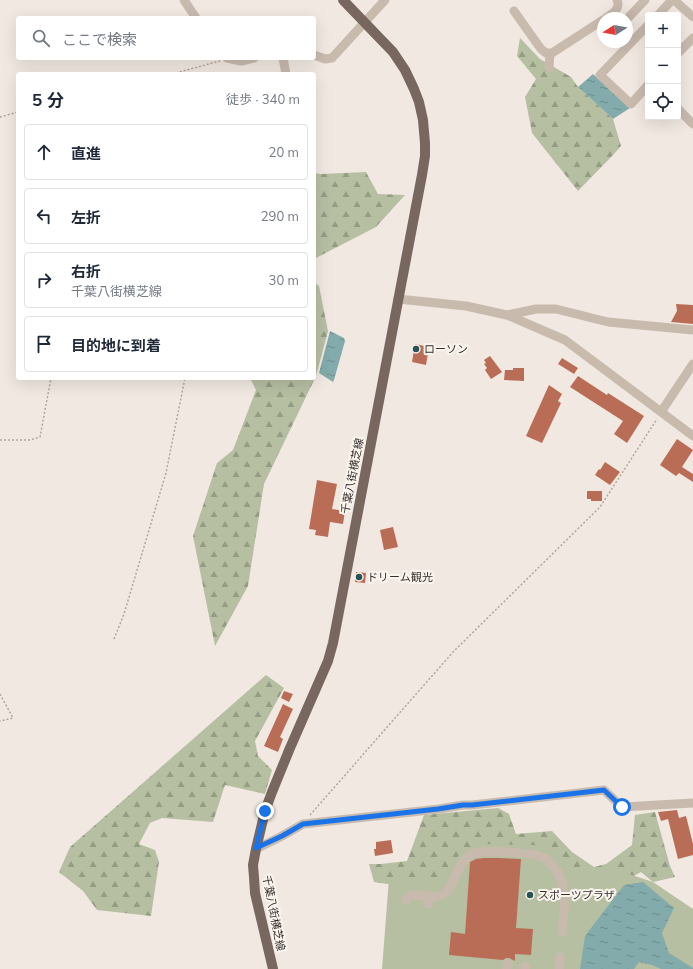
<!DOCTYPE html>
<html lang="ja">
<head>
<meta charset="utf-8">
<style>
	:root { --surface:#fff; --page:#f2f2f3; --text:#1f2937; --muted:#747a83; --line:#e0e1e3 }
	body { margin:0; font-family:Mulish,"Noto Sans JP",sans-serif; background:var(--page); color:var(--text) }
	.controls { position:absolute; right:12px; top:12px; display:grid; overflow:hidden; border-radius:4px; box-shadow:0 4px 16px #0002 }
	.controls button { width:36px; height:36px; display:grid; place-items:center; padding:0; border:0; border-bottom:1px solid var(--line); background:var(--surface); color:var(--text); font:20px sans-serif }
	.compass { position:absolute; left:597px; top:12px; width:36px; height:36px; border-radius:50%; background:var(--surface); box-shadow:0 4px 16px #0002; rotate:259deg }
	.stop { position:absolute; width:12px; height:12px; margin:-9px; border:3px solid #1a73e8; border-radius:50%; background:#fff }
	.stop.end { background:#1a73e8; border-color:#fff; box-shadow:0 1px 4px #0008 }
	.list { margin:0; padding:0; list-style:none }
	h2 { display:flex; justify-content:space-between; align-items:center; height:52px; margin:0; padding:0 16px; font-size:17px }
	h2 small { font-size:13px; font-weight:400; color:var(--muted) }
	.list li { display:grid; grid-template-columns:26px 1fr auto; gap:12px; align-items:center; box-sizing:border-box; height:56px; margin:0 8px 8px; padding:0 8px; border:1px solid var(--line); border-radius:4px }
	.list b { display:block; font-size:15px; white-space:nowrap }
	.list p { margin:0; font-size:13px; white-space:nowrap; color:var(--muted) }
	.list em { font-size:13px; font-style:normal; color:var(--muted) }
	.icon { flex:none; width:22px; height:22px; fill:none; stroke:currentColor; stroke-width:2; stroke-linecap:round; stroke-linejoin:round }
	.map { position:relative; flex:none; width:693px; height:969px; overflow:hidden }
	.search { position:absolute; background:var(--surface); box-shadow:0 4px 16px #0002; left:16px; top:16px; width:300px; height:44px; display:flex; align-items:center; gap:10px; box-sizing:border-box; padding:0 14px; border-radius:4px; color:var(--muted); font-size:15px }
	.panel { position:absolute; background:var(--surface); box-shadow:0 4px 16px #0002; left:16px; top:72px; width:300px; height:308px; border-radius:4px }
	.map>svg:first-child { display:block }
	.forest { fill:url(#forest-firs) }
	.green { fill:#b6bfa2 }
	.water { fill:url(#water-ripples) }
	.building { fill:#ba6d56 }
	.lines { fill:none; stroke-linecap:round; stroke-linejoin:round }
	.path { stroke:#b4a498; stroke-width:1.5; stroke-dasharray:2 2; stroke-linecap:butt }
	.minor { stroke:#c9baae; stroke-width:9 }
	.major { stroke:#78675e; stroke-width:10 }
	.route { stroke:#1a73e8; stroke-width:5 }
	.poi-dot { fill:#255356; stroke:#f9f4ee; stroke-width:1.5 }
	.labels { text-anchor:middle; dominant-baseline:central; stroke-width:4; stroke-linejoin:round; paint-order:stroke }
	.poi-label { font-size:11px; fill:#382f2c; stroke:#f9f4ee; text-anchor:start }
	.street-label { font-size:11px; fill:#382f2c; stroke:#f9f4ee }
</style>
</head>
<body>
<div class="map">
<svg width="693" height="969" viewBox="0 0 693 969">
	<defs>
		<pattern id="forest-firs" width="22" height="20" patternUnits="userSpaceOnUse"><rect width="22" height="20" fill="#b6bfa2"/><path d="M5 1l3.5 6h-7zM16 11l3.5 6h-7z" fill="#959c84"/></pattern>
		<pattern id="water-ripples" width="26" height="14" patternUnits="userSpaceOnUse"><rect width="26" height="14" fill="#83abac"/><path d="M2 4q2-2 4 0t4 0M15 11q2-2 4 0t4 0" fill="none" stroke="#6c8c8c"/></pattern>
	</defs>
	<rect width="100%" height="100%" fill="#f1e9e1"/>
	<path class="forest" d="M520,38L540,59L571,77L578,87L613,119L621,146L614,154L578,191L532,133L525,97L536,79L517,56Z
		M366,172L378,194L405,195L376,227L314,259V173L321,174Z
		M314,282L319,286L328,331L316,376L264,484L248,586L215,646L193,536L217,463L233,450L256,390L250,378H314Z
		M266,675L284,688L255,741L258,756L272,770L265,794L225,785L213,822L162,818L150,823L139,844L155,850L159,862L151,916L97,910L83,891L59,872L70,847Z
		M498,808L509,814L516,834L552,831L572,852L594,867L606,864L632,845L635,815L655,812L670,866L675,877L653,882L641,872L632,877L442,894L421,889L374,882L369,864H381L407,861L424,815Z"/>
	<path class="green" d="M485,844L535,845L576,871L623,872L653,882L693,909V969H382L389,878L432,881L446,876L462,850Z"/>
	<path class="water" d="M593,74L630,108L613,119L578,87Z
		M330,331L344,338L345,341L334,380L333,382L319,373Z
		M643,882L674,908L662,933L669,953L693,968V969H661L652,965L639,962L634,969H580L585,936L624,885Z"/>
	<path class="building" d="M676,304L693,305V324L671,322L677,311Z
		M415,344L429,347L426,365L412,362Z
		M490,356L502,372L491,379L485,370L487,368L484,364L486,363L484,360Z
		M562,358L578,368L574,374L558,364Z
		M513,368H524V381L504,380L505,370H513Z
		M578,376L607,395L608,393L644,416L627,443L614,434L623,421L570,387Z
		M549,385L562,394L558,401L561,403L542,443L526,436Z
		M677,439L693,450L682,467L693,474V482L679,473L676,476L660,465Z
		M605,462L620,472L610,485L595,475L599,469L600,470Z
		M317,480L337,484L332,509L345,511L343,524L330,522L328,537L315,535L316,530L309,529Z
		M587,491H602V501H591V499H587Z
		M393,527L398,547L384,550L380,530Z
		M356,572L366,573L365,583L355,582Z
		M284,691L293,694L289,702L281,698Z
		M283,704L293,709L280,737L283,739L278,752L264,746Z
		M677,810L679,818L686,816L693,844V855L678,859L668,819L661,821L658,812Z
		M391,840L393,853L375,856L374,849H376V842Z
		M484,858H499L521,859L516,928L533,929L531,955L515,954V961L509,958H506L503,960L449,955L451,932L465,934L470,862L476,859Z"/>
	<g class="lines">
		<path class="path" d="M172,74L220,61
			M0,117L18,112
			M0,440H30L40,437L51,378
			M114,639L124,614L166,473L185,378
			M0,694L13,718L0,721
			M310,815L453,652L600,507L657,419"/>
		<path class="minor" d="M184,0L196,18
			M674,0L693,17
			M514,11L541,49L546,53H552L603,20
			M658,15L672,0
			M629,17L645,0
			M606,18C612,14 621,9 617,0
			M648,25L600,75L631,104L648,85
			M678,53L693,38
			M314,55L325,59L332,58L385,0
			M227,58L241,61L254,58
			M283,58L286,74
			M549,68L550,53
			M678,109L693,124
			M398,299L466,306L507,315L565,340L693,436
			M507,315L536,309H556L608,322L693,330
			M661,412L693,364
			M256,849L282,836L303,824L439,809L463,805H472L604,790L622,807L693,803
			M425,896C429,896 436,897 440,896C453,892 458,861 470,855C479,850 498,852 509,852C521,853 534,853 545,858C549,860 551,864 554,867C569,886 564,910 562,932
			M406,900L409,896L414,895L425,896L429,904
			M507,969L508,964
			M525,969V966
			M559,969L560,957"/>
		<path class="major" d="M273,969L255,893L254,877L253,865L256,849L265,811L272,792L290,748L328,661L333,643L422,175L425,156V143L423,120L419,102L414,89L405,70L393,52L343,0"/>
	</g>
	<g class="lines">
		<path class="route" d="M265,811L256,848L282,836L303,824L438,809L463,805H472L604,790L622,807"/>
	</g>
	<g class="poi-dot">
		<circle cx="416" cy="349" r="4"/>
		<circle cx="359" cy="577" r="4"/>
		<circle cx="530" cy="895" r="4"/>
	</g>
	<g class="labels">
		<g class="poi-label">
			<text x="424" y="349">ローソン</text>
			<text x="367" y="577">ドリーム観光</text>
			<text x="538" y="895">スポーツプラザ</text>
		</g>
		<g class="street-label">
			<text transform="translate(352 476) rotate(-79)">千葉八街横芝線</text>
			<text transform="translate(274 913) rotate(79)">千葉八街横芝線</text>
		</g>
	</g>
</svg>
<div class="controls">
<button>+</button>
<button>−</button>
<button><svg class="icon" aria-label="locate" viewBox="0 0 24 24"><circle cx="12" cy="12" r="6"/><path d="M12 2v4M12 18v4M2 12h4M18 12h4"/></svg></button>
</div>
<svg class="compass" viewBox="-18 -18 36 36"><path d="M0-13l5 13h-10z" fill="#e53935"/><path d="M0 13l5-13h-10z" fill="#747a83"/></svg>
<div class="stop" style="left:622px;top:807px"></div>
<div class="stop end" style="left:265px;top:811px"></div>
<div class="search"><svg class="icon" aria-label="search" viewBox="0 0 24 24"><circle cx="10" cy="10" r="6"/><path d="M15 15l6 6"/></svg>ここで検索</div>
<section class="panel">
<h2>5 分<small>徒歩 · 340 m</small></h2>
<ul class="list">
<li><svg class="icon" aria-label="ahead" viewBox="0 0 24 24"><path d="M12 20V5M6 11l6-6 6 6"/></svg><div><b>直進</b></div><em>20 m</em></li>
<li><svg class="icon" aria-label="left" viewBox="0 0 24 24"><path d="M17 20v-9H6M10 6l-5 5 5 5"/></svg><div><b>左折</b></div><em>290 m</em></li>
<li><svg class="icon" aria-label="right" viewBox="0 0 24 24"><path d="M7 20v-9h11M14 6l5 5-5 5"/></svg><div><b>右折</b><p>千葉八街横芝線</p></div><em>30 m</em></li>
<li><svg class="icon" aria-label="arrive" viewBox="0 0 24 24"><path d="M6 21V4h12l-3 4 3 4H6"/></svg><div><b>目的地に到着</b></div></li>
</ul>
</section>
</div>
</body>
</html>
